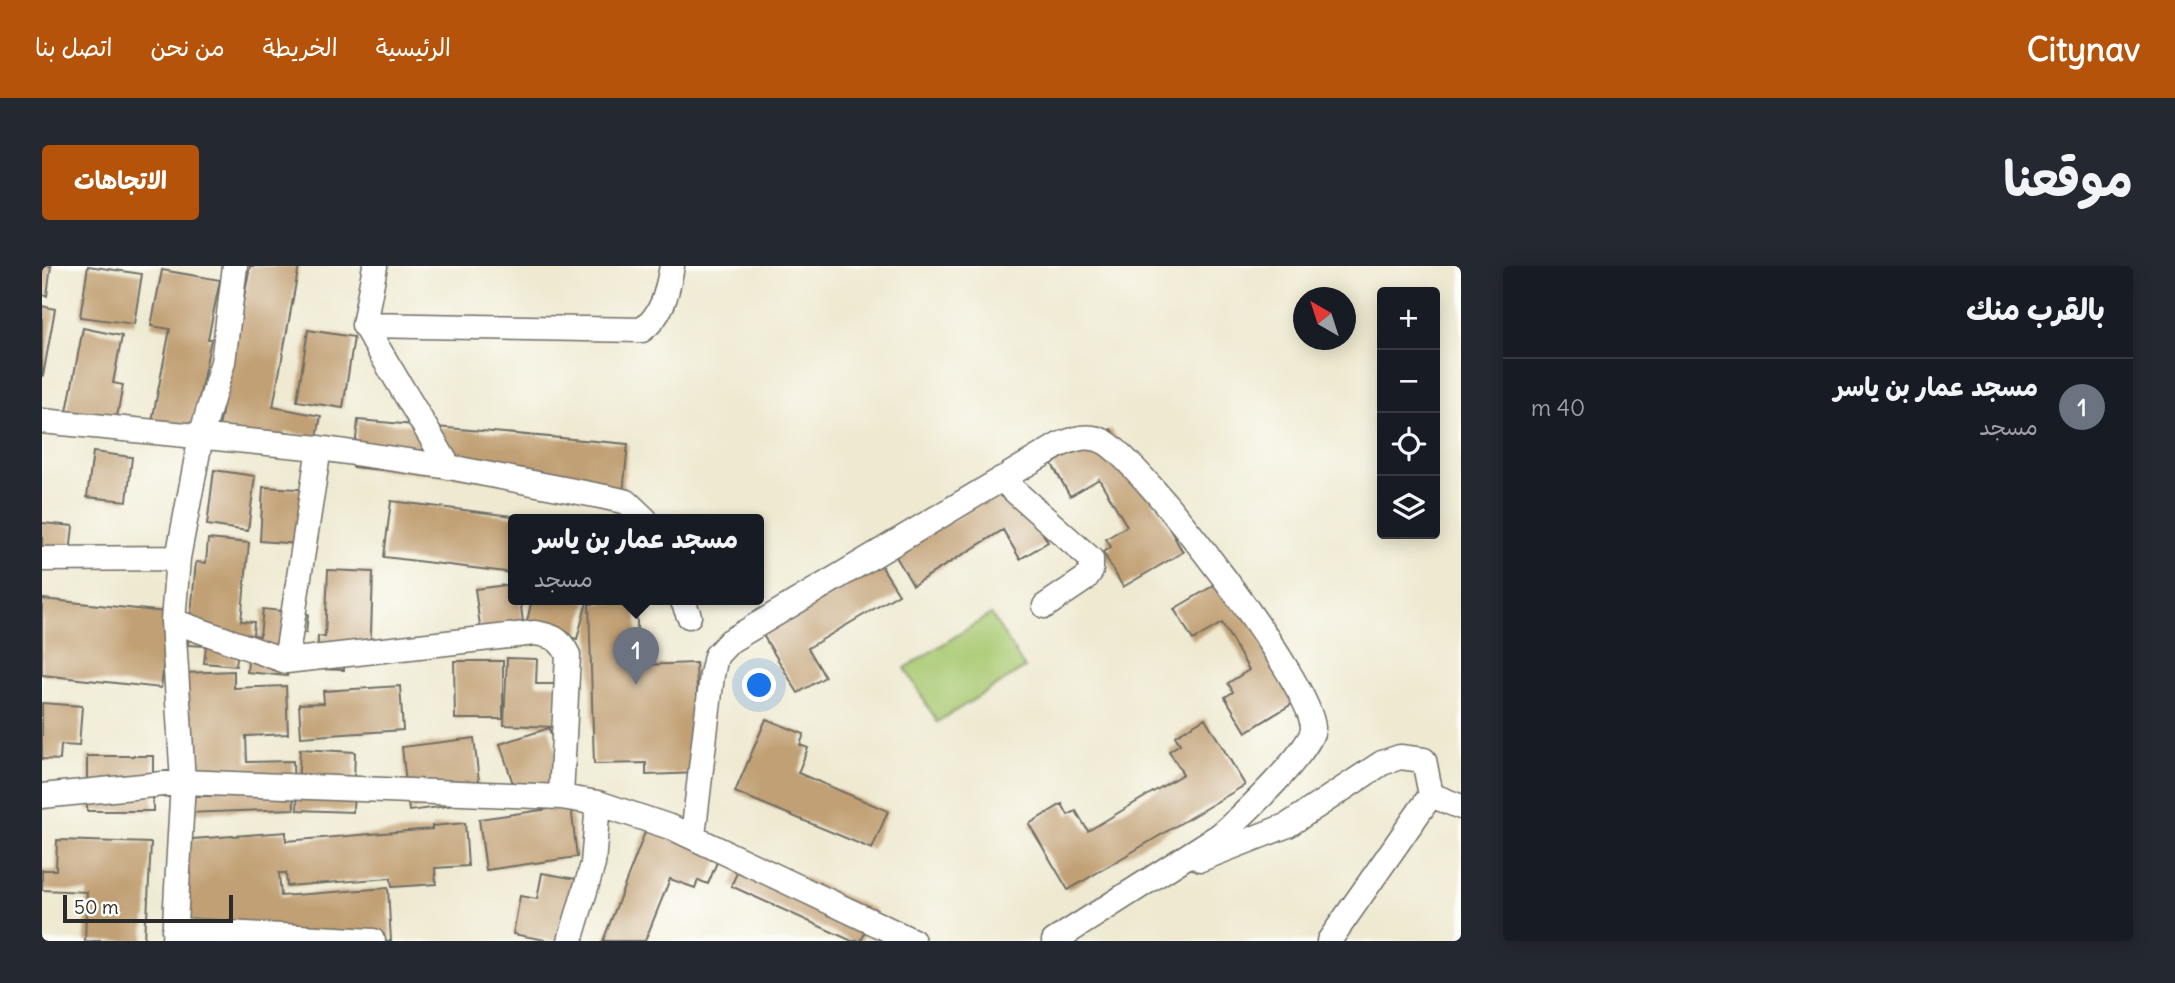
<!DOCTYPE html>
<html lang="ar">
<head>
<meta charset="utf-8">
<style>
	:root { --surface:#171b24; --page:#242831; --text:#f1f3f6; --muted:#9ea1a6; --line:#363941; --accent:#b45309 }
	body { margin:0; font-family:Delius,"Playpen Sans Arabic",sans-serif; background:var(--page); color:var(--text); direction:rtl }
	.controls { position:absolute; right:21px; top:21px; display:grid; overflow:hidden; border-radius:7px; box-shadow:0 4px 18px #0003 }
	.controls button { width:63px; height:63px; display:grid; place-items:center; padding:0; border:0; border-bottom:2px solid var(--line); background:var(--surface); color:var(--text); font:35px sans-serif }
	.compass { position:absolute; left:1251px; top:21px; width:63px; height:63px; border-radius:50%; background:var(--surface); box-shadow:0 4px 18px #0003; rotate:321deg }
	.scale { position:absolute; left:21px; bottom:18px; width:170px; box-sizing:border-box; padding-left:7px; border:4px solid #2b2b2b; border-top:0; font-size:19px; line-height:24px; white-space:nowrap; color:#2b2b2b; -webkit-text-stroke:5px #fdfcf7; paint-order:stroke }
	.you { position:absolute; left:718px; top:420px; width:24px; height:24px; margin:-18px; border:5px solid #fff; border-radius:50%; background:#1a73e8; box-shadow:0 0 0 10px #1a73e833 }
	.badge { display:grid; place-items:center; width:46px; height:46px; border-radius:50%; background:var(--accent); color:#fff; font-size:23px; font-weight:700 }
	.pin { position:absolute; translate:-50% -58px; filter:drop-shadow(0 2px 4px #0008) }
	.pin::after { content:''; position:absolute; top:37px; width:24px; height:21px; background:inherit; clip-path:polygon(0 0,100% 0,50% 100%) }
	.popup { position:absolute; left:466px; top:248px; width:256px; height:91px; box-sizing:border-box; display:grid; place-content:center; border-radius:7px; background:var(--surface); filter:drop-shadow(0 2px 5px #0005); font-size:23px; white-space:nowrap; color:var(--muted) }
	.popup b { font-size:26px; color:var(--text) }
	.popup::after { content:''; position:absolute; left:50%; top:100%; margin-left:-14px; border:14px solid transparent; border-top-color:var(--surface) }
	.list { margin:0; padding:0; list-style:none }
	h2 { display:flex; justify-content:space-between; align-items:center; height:91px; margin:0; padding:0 28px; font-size:30px }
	h2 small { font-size:23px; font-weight:400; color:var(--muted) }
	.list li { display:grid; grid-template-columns:46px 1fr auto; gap:21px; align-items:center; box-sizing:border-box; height:98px; padding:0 28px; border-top:2px solid var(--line) }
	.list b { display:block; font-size:26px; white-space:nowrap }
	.list p { margin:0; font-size:23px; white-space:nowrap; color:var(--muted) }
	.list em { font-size:23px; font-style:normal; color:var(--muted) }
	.icon { flex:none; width:38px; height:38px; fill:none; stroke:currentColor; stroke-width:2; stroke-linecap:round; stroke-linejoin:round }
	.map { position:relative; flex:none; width:1419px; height:675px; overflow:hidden; direction:ltr; border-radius:7px }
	header { display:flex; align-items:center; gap:42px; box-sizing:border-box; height:98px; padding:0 35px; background:var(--accent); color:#fff }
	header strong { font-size:33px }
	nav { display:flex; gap:38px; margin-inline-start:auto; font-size:24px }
	.intro { display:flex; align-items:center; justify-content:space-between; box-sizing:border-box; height:168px; padding:0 42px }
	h1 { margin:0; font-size:49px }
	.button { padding:18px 32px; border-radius:7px; background:var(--accent); color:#fff; font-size:24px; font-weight:700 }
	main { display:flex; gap:42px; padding:0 42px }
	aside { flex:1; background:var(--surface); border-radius:7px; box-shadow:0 4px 18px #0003 }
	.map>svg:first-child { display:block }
	.green { fill:#a7c870; stroke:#697a4e; stroke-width:2 }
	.building { fill:#c1a074 }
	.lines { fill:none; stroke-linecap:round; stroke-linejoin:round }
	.minor-casing { stroke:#6f6e65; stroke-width:27 }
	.minor { stroke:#fff; stroke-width:24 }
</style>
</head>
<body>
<header>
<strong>Citynav</strong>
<nav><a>الرئيسية</a><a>الخريطة</a><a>من نحن</a><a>اتصل بنا</a></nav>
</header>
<div class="intro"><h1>موقعنا</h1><a class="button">الاتجاهات</a></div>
<main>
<aside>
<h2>بالقرب منك<small></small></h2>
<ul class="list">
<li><span class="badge" style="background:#6b7280">1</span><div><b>مسجد عمار بن ياسر</b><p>مسجد</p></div><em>40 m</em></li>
</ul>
</aside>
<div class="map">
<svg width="1419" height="675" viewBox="0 0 1419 675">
	<rect width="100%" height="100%" fill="#fdfcf7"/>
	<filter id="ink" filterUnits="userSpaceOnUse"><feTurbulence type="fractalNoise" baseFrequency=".0143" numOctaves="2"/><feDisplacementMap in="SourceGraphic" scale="14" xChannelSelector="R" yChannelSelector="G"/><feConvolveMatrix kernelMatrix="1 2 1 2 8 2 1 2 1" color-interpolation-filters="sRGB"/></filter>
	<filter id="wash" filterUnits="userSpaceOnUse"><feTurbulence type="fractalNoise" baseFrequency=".00686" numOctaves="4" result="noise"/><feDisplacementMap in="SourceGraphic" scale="28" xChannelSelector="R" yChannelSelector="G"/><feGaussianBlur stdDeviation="1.57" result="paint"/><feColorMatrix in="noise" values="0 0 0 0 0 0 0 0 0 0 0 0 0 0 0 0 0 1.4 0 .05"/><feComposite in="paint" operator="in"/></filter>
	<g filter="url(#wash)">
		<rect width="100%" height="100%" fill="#eee9d0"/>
		<path class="green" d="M949,348L983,402L895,456L863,402Z"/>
		<g id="blocks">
			<path class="building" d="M0,0H9L5,30L0,29Z
				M46,0L100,8L92,58L38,51Z
				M208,0H257L231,141L279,150L275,171L243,166L239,185L175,172Z
				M120,4L178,14L166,73H169L149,174L108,166L128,63L109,60Z
				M0,40L13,43L1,110H0Z
				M41,62L80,70L71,117L81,119L72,166L23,156Z
				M266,64L312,71L301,142L255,135Z
				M316,154L586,178L581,227L311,201Z
				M1069,163L1141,286L1081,321L1061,286L1069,281L1064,273L1085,260L1057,213L1028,230L1010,198Z
				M51,186L90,191L85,235L45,231Z
				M172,204L213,210L206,265L165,259Z
				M971,218L1006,276L978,293L961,264L871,319L853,289Z
				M221,221L273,224L270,279L218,275Z
				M349,235L478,251L472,253V307L342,291Z
				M0,257L31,260L28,288L0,285Z
				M166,273L207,277L199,355L212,356L211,369L218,370L221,343L266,348L264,367L258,366L247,393L245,410L205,406L207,384L196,383L194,400L162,397L164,380L146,379L154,296L164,297Z
				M838,298L857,328L766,382L783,411L756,427L721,369Z
				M286,304L331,306L328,398L302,397V404L275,403L276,370L283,371Z
				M1191,308L1263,430L1204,466L1183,431L1191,426L1186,417L1207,404L1180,357L1151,374L1132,343Z
				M472,318V333H478L482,363L439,368L433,323Z
				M0,333L123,346L126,363L119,422L0,409Z
				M490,333H534L545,336L535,373L484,360Z
				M594,336L597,399L654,397L658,507L604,509V497L552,498L547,338Z
				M465,392L495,393L494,418H515L513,461L462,459Z
				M412,395H461V453H413Z
				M192,405V422L244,420L246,468L204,470L205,496L251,495L252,543L145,547L141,407Z
				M358,420L361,464L259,471L257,438L282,437L281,425Z
				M0,437L40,440L37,480L19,479L18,494L0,493Z
				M1163,452L1203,519L1026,624L987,558L1020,538L1026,549L1034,545L1046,565L1141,508L1127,485L1138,478L1133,470Z
				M724,453L762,468L758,479L766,482L756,507L846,545L830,583L693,526Z
				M507,462L525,521L477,536L458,478Z
				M432,472L438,524L452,534L367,545L360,481Z
				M258,483L313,486L311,546L255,544Z
				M45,490H111V545H45Z
				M529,540L535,591L444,604L437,553Z
				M609,551L682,579L666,618L656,614L653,622L628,613L603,675H561Z
				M423,557L426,600L393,602L394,618L350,621L349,612L245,620L244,607H237L239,630L346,622L349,675H144L137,574L244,566V575L390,563V560Z
				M15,574L109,577L105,652H103L102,675H43L45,626L0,624V604H14Z
				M705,585L834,644L819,675H810L689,620Z
				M500,607L540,614L528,675H509L471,668L478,630L495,633Z"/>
		</g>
	</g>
	<g filter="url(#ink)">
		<use href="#blocks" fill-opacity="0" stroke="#6f6e65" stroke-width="2"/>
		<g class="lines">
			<defs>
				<path id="minor" d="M333,0L322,59L600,64C622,47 625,26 630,0
					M322,59L407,201
					M0,155L277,182L407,201L563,231L585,236L603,253
					M959,213L1049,293V305L1043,313L1003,340
					M0,293L136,292
					M640,333L647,350
					M131,355L244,395L493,367C510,370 518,372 526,389L519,531
					M244,395L277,182
					M0,530L141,516L519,531L556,537L631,562L871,675
					M651,570L670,409L674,390L688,375L1017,179C1032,173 1047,167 1063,176C1103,200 1270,417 1271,462C1272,482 1196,554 1178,569L1012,675
					M1159,593L1246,559L1340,497L1358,491L1382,494L1389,529L1419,541
					M132,664L331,675
					M132,675L141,516L131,355L136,292L159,170L181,96L193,0
					M528,675L551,598L556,537
					M1287,675L1389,529"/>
			</defs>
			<use href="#minor" class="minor-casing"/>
			<use href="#minor" class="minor"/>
		</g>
	</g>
</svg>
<div class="controls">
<button>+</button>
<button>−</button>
<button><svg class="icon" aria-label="locate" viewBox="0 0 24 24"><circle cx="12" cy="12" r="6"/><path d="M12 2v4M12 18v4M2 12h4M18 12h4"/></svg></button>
<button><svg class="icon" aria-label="layers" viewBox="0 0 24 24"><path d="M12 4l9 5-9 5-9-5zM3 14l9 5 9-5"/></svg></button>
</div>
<svg class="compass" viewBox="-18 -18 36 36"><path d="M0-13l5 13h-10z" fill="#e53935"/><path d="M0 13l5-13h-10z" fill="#9ea1a6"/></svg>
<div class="scale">50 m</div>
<div class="you"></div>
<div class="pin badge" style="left:594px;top:419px;background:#6b7280">1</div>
<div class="popup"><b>مسجد عمار بن ياسر</b>مسجد</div>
</div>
</main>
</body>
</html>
